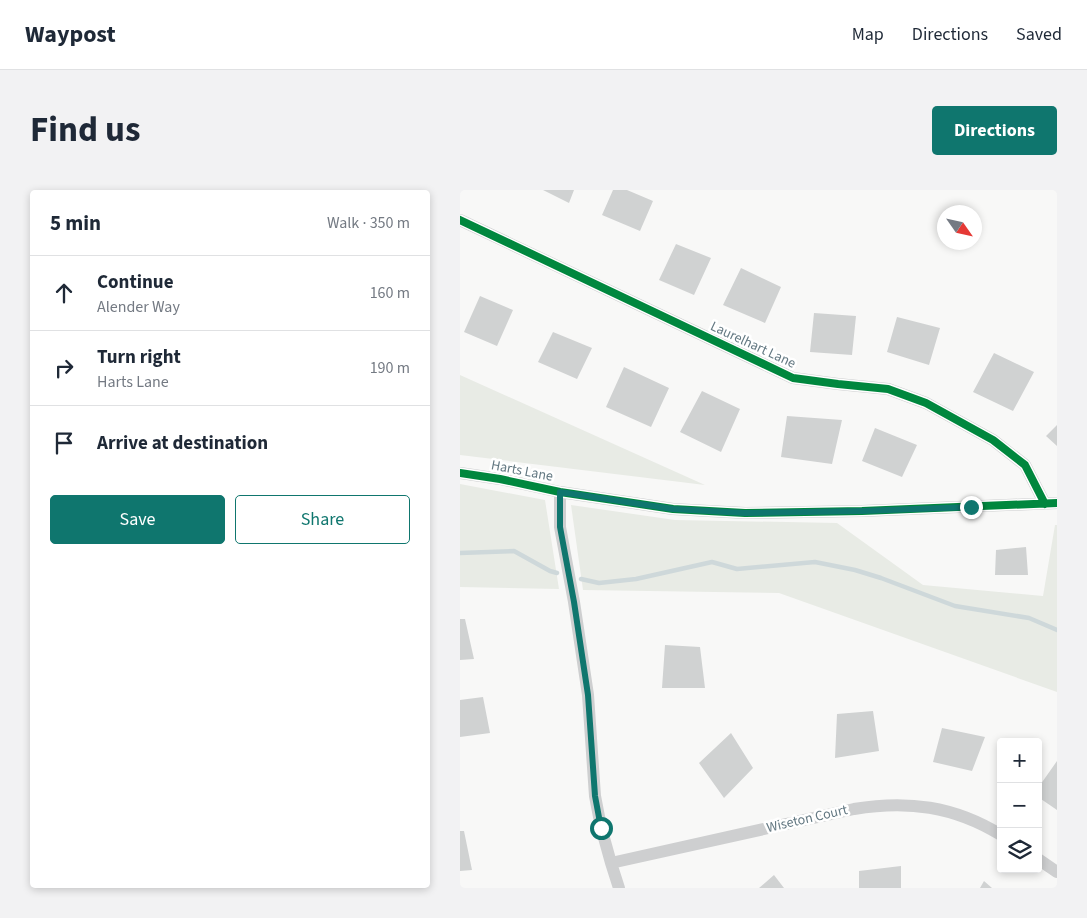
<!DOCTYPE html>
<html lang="en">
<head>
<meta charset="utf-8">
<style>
	:root { --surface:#fff; --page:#f2f2f3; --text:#1f2937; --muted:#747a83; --line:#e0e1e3; --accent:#0f766e }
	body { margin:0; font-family:"Source Sans 3",sans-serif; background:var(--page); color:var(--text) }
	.controls { position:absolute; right:15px; bottom:15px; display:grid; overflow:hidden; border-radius:5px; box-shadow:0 2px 8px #0003 }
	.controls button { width:45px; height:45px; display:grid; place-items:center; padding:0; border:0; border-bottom:1px solid var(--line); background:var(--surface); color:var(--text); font:25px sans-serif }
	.compass { position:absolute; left:477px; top:15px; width:45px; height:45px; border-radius:50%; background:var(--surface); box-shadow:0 2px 8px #0003; rotate:124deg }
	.stop { position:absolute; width:15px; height:15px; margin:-11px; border:4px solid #0f766e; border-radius:50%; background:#fff }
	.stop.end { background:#0f766e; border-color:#fff; box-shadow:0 1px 5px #0008 }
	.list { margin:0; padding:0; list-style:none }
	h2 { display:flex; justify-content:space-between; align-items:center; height:65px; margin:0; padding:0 20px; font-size:21px }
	h2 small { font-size:16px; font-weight:400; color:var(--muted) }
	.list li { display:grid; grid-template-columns:32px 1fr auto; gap:15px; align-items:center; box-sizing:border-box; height:75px; padding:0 20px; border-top:1px solid var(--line) }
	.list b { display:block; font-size:19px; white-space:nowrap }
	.list p { margin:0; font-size:16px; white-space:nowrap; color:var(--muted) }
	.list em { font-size:16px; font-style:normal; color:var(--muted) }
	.actions { display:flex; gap:10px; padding:15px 20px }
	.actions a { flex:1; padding:11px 0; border:1px solid var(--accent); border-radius:5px; text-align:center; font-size:18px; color:var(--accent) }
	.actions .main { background:var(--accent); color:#fff }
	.icon { flex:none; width:28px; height:28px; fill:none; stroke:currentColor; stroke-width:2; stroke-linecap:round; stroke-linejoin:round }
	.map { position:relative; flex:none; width:597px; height:698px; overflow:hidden; border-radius:5px }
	header { display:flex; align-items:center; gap:30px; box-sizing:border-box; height:70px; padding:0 25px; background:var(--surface); border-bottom:1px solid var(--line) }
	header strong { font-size:24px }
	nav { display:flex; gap:28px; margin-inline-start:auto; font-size:18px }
	.intro { display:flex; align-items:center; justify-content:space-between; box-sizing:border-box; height:120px; padding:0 30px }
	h1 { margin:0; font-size:35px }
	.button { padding:12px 22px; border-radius:5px; background:var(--accent); color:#fff; font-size:18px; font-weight:700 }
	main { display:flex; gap:30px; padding:0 30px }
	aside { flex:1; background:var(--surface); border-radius:5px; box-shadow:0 2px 8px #0003 }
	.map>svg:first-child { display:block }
	.green { fill:#e8ebe5 }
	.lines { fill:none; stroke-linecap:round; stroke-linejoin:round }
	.stream { stroke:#ced8da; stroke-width:4.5 }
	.building { fill:#d0d2d2 }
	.street { stroke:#cecfd0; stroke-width:12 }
	.cycleway-casing { stroke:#fff; stroke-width:11 }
	.cycleway { stroke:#00873e; stroke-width:8 }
	.route { stroke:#0f766e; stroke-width:6 }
	.labels { text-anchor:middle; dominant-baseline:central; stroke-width:5; stroke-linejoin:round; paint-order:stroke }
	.street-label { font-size:14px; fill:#637882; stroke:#fff }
</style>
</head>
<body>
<header>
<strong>Waypost</strong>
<nav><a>Map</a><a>Directions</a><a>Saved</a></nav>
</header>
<div class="intro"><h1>Find us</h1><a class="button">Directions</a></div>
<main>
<aside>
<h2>5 min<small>Walk · 350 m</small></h2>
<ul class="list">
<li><svg class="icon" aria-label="ahead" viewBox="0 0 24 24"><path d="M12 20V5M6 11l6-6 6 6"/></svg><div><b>Continue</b><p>Alender Way</p></div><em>160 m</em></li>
<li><svg class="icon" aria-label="right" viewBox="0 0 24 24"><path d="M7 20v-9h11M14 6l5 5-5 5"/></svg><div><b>Turn right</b><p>Harts Lane</p></div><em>190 m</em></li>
<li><svg class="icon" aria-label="arrive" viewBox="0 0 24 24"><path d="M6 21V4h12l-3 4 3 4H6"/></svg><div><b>Arrive at destination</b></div></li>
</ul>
<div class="actions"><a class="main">Save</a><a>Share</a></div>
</aside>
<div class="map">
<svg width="597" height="698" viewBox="0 0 597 698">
	<rect width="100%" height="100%" fill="#f8f8f7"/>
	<path class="green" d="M0,185L245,295L0,265Z
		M0,294L85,310L99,399L0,397Z
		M111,315L215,330L377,333L463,395L583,406L595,335H597V502L319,403L123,400Z"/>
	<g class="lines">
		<path class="stream" d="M0,363L54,361L90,381L97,383
			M121,389L139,393L176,389L252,372L277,379L355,372L395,380L421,388L495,416L569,428L597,440"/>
	</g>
	<path class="building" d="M83,0H114L109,13Z
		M153,0H167L193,11L180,41L142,25Z
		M216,54L251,68L234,105L199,90Z
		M281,78L321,97L305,133L263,115Z
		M20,106L53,120L37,156L4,142Z
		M354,123L396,126L392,165L350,162Z
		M437,127L480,138L469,175L427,162Z
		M93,142L132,158L117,189L78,172Z
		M534,163L574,182L553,221L513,202Z
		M164,177L209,198L191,237L146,217Z
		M242,201L280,219L261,262L220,242Z
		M327,226L382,230L372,274L321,267Z
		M597,235V256L586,246Z
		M415,238L457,255L442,287L402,271Z
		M566,357L568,385H535L536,360Z
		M0,429H5L14,469L0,470Z
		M205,455L240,457L245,498H202Z
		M23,507L30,543L0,547V510Z
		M413,521L419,561L375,568L377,524Z
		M482,538L525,547L512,581L473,572Z
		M271,543L293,578L264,608L239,573Z
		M597,571V620L578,607V598Z
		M0,641H4L12,680L0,681Z
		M441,676V698H399V681Z
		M314,685L324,698H299Z
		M524,691L532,698H520Z"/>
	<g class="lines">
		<path class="street" d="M0,30L333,188L378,194L428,199L466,213L533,250L565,275L585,314
			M0,283L40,289L100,302L213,319L285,323L402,321L597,313
			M100,302V337L114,412L128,505L135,606L141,637L151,673L159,698
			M578,669L597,682
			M151,673L394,619C447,610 494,616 541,645"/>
		<defs>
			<path id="cycleway" d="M0,30L333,188L378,194L428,199L466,213L533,250L565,275L585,314
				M0,283L40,289L100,302L213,319L285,323L402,321L597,313"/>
		</defs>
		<use href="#cycleway" class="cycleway-casing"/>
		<use href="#cycleway" class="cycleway"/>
	</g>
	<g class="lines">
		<path class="route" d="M141,638L135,606L128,505L114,412L100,337V302L213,319L285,323L402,321L511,317"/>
	</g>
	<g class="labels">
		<g class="street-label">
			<text transform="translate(293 155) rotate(25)">Laurelhart Lane</text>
			<text transform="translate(62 281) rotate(11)">Harts Lane</text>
			<text transform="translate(347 629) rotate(-13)">Wiseton Court</text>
		</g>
	</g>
</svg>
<div class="controls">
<button>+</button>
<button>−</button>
<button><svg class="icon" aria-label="layers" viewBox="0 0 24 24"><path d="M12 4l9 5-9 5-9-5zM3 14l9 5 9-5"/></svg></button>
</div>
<svg class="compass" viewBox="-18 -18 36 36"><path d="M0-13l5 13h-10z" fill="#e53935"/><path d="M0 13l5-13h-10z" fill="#747a83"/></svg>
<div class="stop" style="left:141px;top:638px"></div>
<div class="stop end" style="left:511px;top:317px"></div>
</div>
</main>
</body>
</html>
